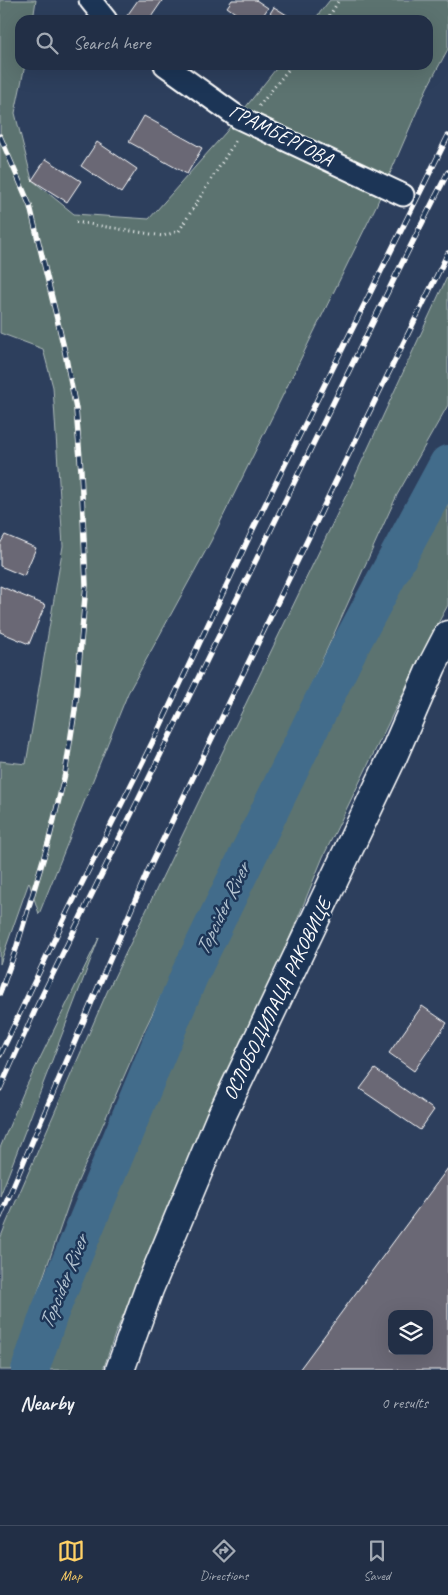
<!DOCTYPE html>
<html lang="en">
<head>
<meta charset="utf-8">
<style>
	:root { --surface:#222f46; --page:#2e3b51; --text:#f1f3f6; --muted:#a2a9b3; --line:#3f4a5f; --accent:#ffd166 }
	body { margin:0; font-family:Caveat,sans-serif; background:var(--page); color:var(--text) }
	.controls { position:absolute; right:15px; bottom:15px; display:grid; overflow:hidden; border-radius:10px; box-shadow:0 5px 20px #0002 }
	.controls button { width:45px; height:45px; display:grid; place-items:center; padding:0; border:0; border-bottom:1px solid var(--line); background:var(--surface); color:var(--text); font:25px sans-serif }
	.list { margin:0; padding:0; list-style:none }
	h2 { display:flex; justify-content:space-between; align-items:center; height:65px; margin:0; padding:0 20px; font-size:21px }
	h2 small { font-size:16px; font-weight:400; color:var(--muted) }
	.icon { flex:none; width:28px; height:28px; fill:none; stroke:currentColor; stroke-width:2; stroke-linecap:round; stroke-linejoin:round }
	.map { position:relative; flex:none; width:448px; height:1370px; overflow:hidden }
	.search { position:absolute; background:var(--surface); box-shadow:0 5px 20px #0002; left:15px; right:15px; top:15px; height:55px; display:flex; align-items:center; gap:12px; box-sizing:border-box; padding:0 18px; border-radius:15px; color:var(--muted); font-size:19px }
	.sheet { height:155px; background:var(--surface) }
	nav { display:flex; justify-content:space-around; align-items:center; box-sizing:border-box; height:70px; border-top:1px solid var(--line); background:var(--surface); font-size:14px; color:var(--muted) }
	nav a { display:grid; justify-items:center; gap:2px }
	nav .on { color:var(--accent) }
	.map>svg:first-child { display:block }
	.green { fill:#5b7370; stroke:#adb9b8 }
	.lines { fill:none; stroke-linecap:round; stroke-linejoin:round }
	.river { stroke:#436c8b; stroke-width:38 }
	.building { fill:#6b6875; stroke:#fff; fill-rule:evenodd }
	.street-casing { stroke:#fff; stroke-width:25 }
	.secondary-casing { stroke:#fff; stroke-width:31 }
	.path { stroke:#fff; stroke-width:3; stroke-dasharray:1 4; stroke-linecap:butt }
	.street { stroke:#1d3557; stroke-width:21 }
	.secondary { stroke:#1d3557; stroke-width:28 }
	.rail-casing { stroke:#fff; stroke-width:5.5 }
	.rail { stroke:#1d3557; stroke-width:4; stroke-dasharray:11; stroke-linecap:butt }
	.labels { text-anchor:middle; dominant-baseline:central; stroke-width:5; stroke-linejoin:round; paint-order:stroke }
	.street-label { font-size:20px; fill:#fff; stroke:#1d3557 }
	.water-label { font-size:21px; font-style:italic; fill:#b4c4d1; stroke:#1d3557 }
</style>
</head>
<body>
<div class="map">
<svg width="448" height="1370" viewBox="0 0 448 1370">
	<rect width="100%" height="100%" fill="#2d3f5d"/>
	<filter id="ink" filterUnits="userSpaceOnUse"><feTurbulence type="fractalNoise" baseFrequency=".02" numOctaves="2"/><feDisplacementMap in="SourceGraphic" scale="10" xChannelSelector="R" yChannelSelector="G"/><feConvolveMatrix kernelMatrix="1 2 1 2 8 2 1 2 1" color-interpolation-filters="sRGB"/></filter>
	<g filter="url(#ink)">
		<path class="green" d="M0,0H36L33,20H20V65H25L15,113L32,180L74,214L149,219L226,132L279,65H428V20H314L330,0H448V49L427,88L376,206L211,541L128,693L39,914L29,882L0,964V761L26,764L63,546L53,387L43,349L0,333Z
			M448,275V405L397,495L298,713L143,1033L71,1197L11,1370H0V1239L6,1224L107,992L352,483Z
			M448,464V605L431,636L323,857L270,986L213,1110L115,1334L103,1370H30L49,1314L138,1099L236,880L390,572Z
			M99,938L0,1196V1148L24,1091Z"/>
		<g class="lines">
			<path class="river" d="M30,1370L49,1314L189,976L349,648L448,464"/>
		</g>
		<path class="building" d="M138,0H161L162,1L149,20H124Z
			M232,0H256L268,8L260,20H245L227,7Z
			M274,7L295,20H266Z
			M144,116L202,148L187,174L129,142Z
			M97,142L137,169L121,193L81,166Z
			M46,159L81,181L67,202L32,180Z
			M5,535L36,548L24,576L0,566V544Z
			M0,586L45,605L29,644L0,632Z
			M422,1006L447,1023L414,1071L389,1053Z
			M375,1069L434,1110L420,1130L360,1089Z
			M448,1168V1370H299ZM392,1314H429V1351H392Z"/>
		<g class="lines">
			<defs>
				<path id="street" d="M90,0L106,20
					M165,65L239,118L403,195"/>
				<path id="secondary" d="M120,1370L149,1289L220,1119L393,756L432,666L448,635"/>
			</defs>
			<use href="#street" class="street-casing"/>
			<use href="#secondary" class="secondary-casing"/>
			<path class="path" d="M327,20L339,0
				M259,106L292,65
				M76,222L163,236L179,231L236,140"/>
			<use href="#street" class="street"/>
			<use href="#secondary" class="secondary"/>
			<defs>
				<path id="rail" d="M0,136L30,206L64,348L76,409L81,471L86,585L75,710L65,774L49,840L16,949L0,993
					M0,1055L67,913L157,733L253,529L448,136
					M0,1089L37,1006L397,273L448,172
					M0,1217L146,875L359,433L448,253"/>
			</defs>
			<use href="#rail" class="rail-casing"/>
			<use href="#rail" class="rail"/>
		</g>
	</g>
	<g class="labels">
		<g class="street-label">
			<text transform="translate(281 135) rotate(27)">ГРАМБЕРГОВА</text>
			<text transform="translate(277 999) rotate(-64)">ОСЛОБОДИЛАЦА РАКОВИЦЕ</text>
		</g>
		<g class="water-label">
			<text transform="translate(222 909) rotate(-64)">Topcider River</text>
			<text transform="translate(63 1282) rotate(-68)">Topcider River</text>
		</g>
	</g>
</svg>
<div class="controls">
<button><svg class="icon" aria-label="layers" viewBox="0 0 24 24"><path d="M12 4l9 5-9 5-9-5zM3 14l9 5 9-5"/></svg></button>
</div>
<div class="search"><svg class="icon" aria-label="search" viewBox="0 0 24 24"><circle cx="10" cy="10" r="6"/><path d="M15 15l6 6"/></svg>Search here</div>
</div>
<section class="sheet">
<h2>Nearby<small>0 results</small></h2>
<ul class="list">
</ul>
</section>
<nav>
<a class="on"><svg class="icon" aria-label="map" viewBox="0 0 24 24"><path d="M3 6l6-2 6 2 6-2v14l-6 2-6-2-6 2zM9 4v14M15 6v14"/></svg>Map</a>
<a><svg class="icon" aria-label="directions" viewBox="0 0 24 24"><path d="M12 3l9 9-9 9-9-9zM9 14v-3h6M13 9l2 2-2 2"/></svg>Directions</a>
<a><svg class="icon" aria-label="saved" viewBox="0 0 24 24"><path d="M7 4h10v16l-5-4-5 4z"/></svg>Saved</a>
</nav>
</body>
</html>
